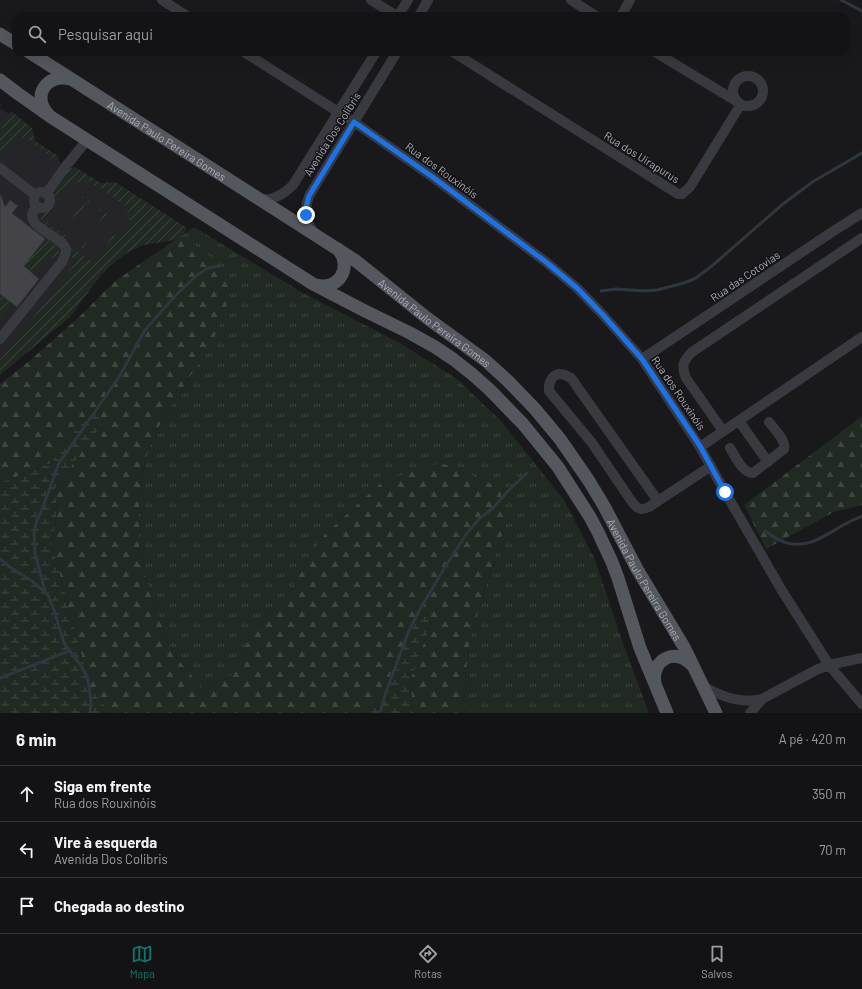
<!DOCTYPE html>
<html lang="pt">
<head>
<meta charset="utf-8">
<style>
	:root { --surface:#131214; --page:#1c1b1d; --text:#f1f3f6; --muted:#9d9ea0; --line:#323234; --accent:#0f766e }
	body { margin:0; font-family:Barlow,sans-serif; background:var(--page); color:var(--text) }
	.stop { position:absolute; width:12px; height:12px; margin:-9px; border:3px solid #1a73e8; border-radius:50%; background:#fff }
	.stop.end { background:#1a73e8; border-color:#fff; box-shadow:0 1px 4px #0008 }
	.list { margin:0; padding:0; list-style:none }
	h2 { display:flex; justify-content:space-between; align-items:center; height:52px; margin:0; padding:0 16px; font-size:17px }
	h2 small { font-size:13px; font-weight:400; color:var(--muted) }
	.list li { display:grid; grid-template-columns:26px 1fr auto; gap:12px; align-items:center; box-sizing:border-box; height:56px; padding:0 16px; border-top:1px solid var(--line) }
	.list b { display:block; font-size:15px; white-space:nowrap }
	.list p { margin:0; font-size:13px; white-space:nowrap; color:var(--muted) }
	.list em { font-size:13px; font-style:normal; color:var(--muted) }
	.icon { flex:none; width:22px; height:22px; fill:none; stroke:currentColor; stroke-width:2; stroke-linecap:round; stroke-linejoin:round }
	.map { position:relative; flex:none; width:862px; height:713px; overflow:hidden }
	.search { position:absolute; background:var(--surface); box-shadow:0 4px 16px #0002; left:12px; right:12px; top:12px; height:44px; display:flex; align-items:center; gap:10px; box-sizing:border-box; padding:0 14px; border-radius:12px; color:var(--muted); font-size:15px }
	.sheet { height:220px; background:var(--surface) }
	nav { display:flex; justify-content:space-around; align-items:center; box-sizing:border-box; height:56px; border-top:1px solid var(--line); background:var(--surface); font-size:11px; color:var(--muted) }
	nav a { display:grid; justify-items:center; gap:2px }
	nav .on { color:var(--accent) }
	.map>svg:first-child { display:block }
	.built { fill:#252428 }
	.grass { fill:url(#grass-tufts) }
	.forest { fill:url(#forest-firs) }
	.wetland { fill:url(#wetland-marsh) }
	.garden { fill:url(#garden-furrows) }
	.lines { fill:none; stroke-linecap:round; stroke-linejoin:round }
	.stream { stroke:#2e363f; stroke-width:3 }
	.building { fill:#434348; stroke:#333237 }
	.minor { stroke:#393a40; stroke-width:10 }
	.major { stroke:#55575f; stroke-width:13 }
	.route { stroke:#1a73e8; stroke-width:5 }
	.labels { text-anchor:middle; dominant-baseline:central; stroke-width:3; stroke-linejoin:round; paint-order:stroke }
	.street-label { font-size:11px; fill:#abafba; stroke:#141316 }
</style>
</head>
<body>
<div class="map">
<svg width="862" height="713" viewBox="0 0 862 713">
	<defs>
		<pattern id="grass-tufts" width="24" height="20" patternUnits="userSpaceOnUse"><rect width="24" height="20" fill="#202922"/><path d="M3 7l-1-3M5 7V3M7 7l1-3M15 17l-1-3M17 17v-4M19 17l1-3" fill="none" stroke="#3e4640"/></pattern>
		<pattern id="forest-firs" width="22" height="20" patternUnits="userSpaceOnUse"><rect width="22" height="20" fill="#202922"/><path d="M5 1l3.5 6h-7zM16 11l3.5 6h-7z" fill="#3e4640"/></pattern>
		<pattern id="wetland-marsh" width="20" height="14" patternUnits="userSpaceOnUse"><rect width="20" height="14" fill="#202922"/><path d="M1 5h8M5 5V1M11 12h8M15 12V8" fill="none" stroke="#3e4640"/></pattern>
		<pattern id="garden-furrows" width="10" height="10" patternUnits="userSpaceOnUse"><rect width="10" height="10" fill="#202922"/><path d="M-1 1l2-2M0 10L10 0M9 11l2-2" fill="none" stroke="#3e4640"/></pattern>
	</defs>
	<rect width="100%" height="100%" fill="#19181b"/>
	<path class="built" d="M0,104L2,105L0,108L9,114L11,111L32,128L35,141L58,156L59,162L69,169L75,167L101,183L115,182L187,228L180,239L143,245L130,251L118,259L107,269L97,280L70,317L0,375Z"/>
	<path class="grass" d="M194,227L303,293L400,343L457,379L502,422L564,500L594,557L624,646L649,713H465L463,695L470,638L499,543L508,518L383,481L324,535L289,592L249,638L234,673L229,677L205,691L181,663L168,643L150,592L139,548V503L145,459L161,422L192,374L181,236Z"/>
	<path class="forest" d="M181,236L214,259L228,287L226,310L212,342L161,422L145,459L139,503V548L150,592L168,643L181,663L205,691L229,677L234,673L249,638L289,592L324,535L383,481L441,463L475,476L499,488L508,518L499,543L470,638L463,695L465,713H412L411,678L427,634L431,618L415,620L396,658L384,694L363,713H110L91,690L52,546L57,511L55,488L103,422L100,416L84,418L51,463L0,483V384L28,362L78,318L114,282L144,261Z
		M862,416V505L834,512L766,549L744,505Z"/>
	<path class="wetland" d="M95,414L100,416L104,422L55,488L57,511L52,546L91,689L110,713H0V483L51,463L84,418Z
		M425,611H429L431,618L427,634L411,678L412,713H363L384,694L396,658L415,620L419,613Z"/>
	<path class="garden" d="M11,111L32,128L35,141L58,156L59,162L18,133L0,158V136C5,129 0,128 0,123C1,121 2,120 3,119L7,121L10,116L9,114Z
		M75,167L101,183L115,182L187,228L180,239L143,245L130,251L118,259L107,269L97,280L70,317L0,375V360L77,261L69,255L70,249L72,248L93,263L114,234L119,237L131,221L125,216L130,209L85,178L81,184L73,179L44,220L62,233L85,200L80,197L81,195L93,204L92,205L87,202L64,234L68,237V238L63,239L41,222V218L55,198L54,193C62,184 62,171 75,167Z
		M100,209L112,217L111,219L106,216L83,248L81,247L104,215L99,211Z
		M45,238C50,241 61,247 59,253C58,255 56,257 54,259L49,255L30,280L19,272Z
		M7,289L18,297L0,320V299Z"/>
	<g class="lines">
		<path class="stream" d="M841,0L862,11
			M601,291L616,289L645,291L657,290L684,283L696,278L713,265L783,204L803,189L814,181L862,153
			M765,531C772,536 779,541 787,543C809,549 827,534 845,524C850,521 856,519 862,516
			M0,559L11,568L32,581L48,595L53,607L64,643L82,667L87,677L89,685L91,703L90,713
			M45,591L35,553L34,532L37,520L41,512L59,463L119,377L145,330L174,297L196,276L208,268L219,266
			M0,678L69,651
			M380,713L386,692L408,633L419,611L445,567L467,533L479,519L494,507L508,491L527,473"/>
	</g>
	<path class="building" d="M0,195H1L5,207L10,200L18,206L12,213L45,239L24,266L39,279L17,307L0,294Z"/>
	<g class="lines">
		<path class="minor" d="M162,0L187,16
			M371,0L397,16
			M571,0L596,16
			M398,16L408,0
			M419,16L428,0
			M621,16L630,0
			M244,52L354,122L434,178L546,262L577,288L604,316L642,359L700,447L725,492L781,589L829,665L862,704
			M453,52L678,194H682L690,187L741,104L655,52
			M733 91a15 15 0 1 1 30 0a15 15 0 1 1-30 0Z
			M0,168L35,195
			M34 200a8 8 0 1 1 16 0a8 8 0 1 1-16 0Z
			M46,194L66,166L87,140
			M260,199C273,201 284,194 293,185L376,52
			M314,233C305,221 304,209 309,196L397,52
			M0,339L62,262C64,258 66,254 66,250C64,235 17,227 37,206
			M642,359L832,232L862,213
			M739,421L768,462
			M723,431L686,378C681,366 683,361 692,352L862,238
			M700,447L862,337
			M730,448C736,457 742,473 753,473L784,449C786,440 775,430 769,422
			M658,501L571,378C569,377 567,376 565,375C554,371 548,381 549,391L592,443L632,502C638,509 640,511 649,507L711,466
			M703,686C720,696 742,704 762,699
			M750,713L757,705L762,699L816,670L829,665L862,658"/>
		<g class="major">
			<path d="M0,34L16,44"/>
			<path id="s1" d="M29,52L356,261L427,318L486,361L508,381L535,409L560,439L589,481L604,506L637,569L684,647L716,713"/>
			<path d="M0,80L17,93L51,117L313,284L365,311L410,333L435,347L453,359L472,374L490,390L523,424L558,467L590,517L598,532L612,562L618,578L640,648L667,713"/>
			<path d="M48,114C31,96 47,73 70,79"/>
			<path d="M316,285C339,291 353,267 338,249"/>
			<path d="M655,683C651,659 676,647 692,665"/>
		</g>
	</g>
	<g class="lines">
		<path class="route" d="M306,215V207L309,196L354,122L434,178L546,262L577,288L604,316L642,359L700,446L725,492"/>
	</g>
	<g class="labels">
		<g class="street-label">
			<text transform="translate(332 134) rotate(-58)">Avenida Dos Colibris</text>
			<text stroke="none"><textPath href="#s1" startOffset="164">Avenida Paulo Pereira Gomes</textPath></text>
			<text transform="translate(642 157) rotate(32)">Rua dos Uirapurus</text>
			<text transform="translate(442 170) rotate(36)">Rua dos Rouxinóis</text>
			<text transform="translate(745 276) rotate(-34)">Rua das Cotovias</text>
			<text stroke="none"><textPath href="#s1" startOffset="488">Avenida Paulo Pereira Gomes</textPath></text>
			<text transform="translate(679 393) rotate(56)">Rua dos Rouxinóis</text>
			<text stroke="none"><textPath href="#s1" startOffset="824">Avenida Paulo Pereira Gomes</textPath></text>
		</g>
	</g>
</svg>
<div class="stop" style="left:725px;top:492px"></div>
<div class="stop end" style="left:306px;top:215px"></div>
<div class="search"><svg class="icon" aria-label="search" viewBox="0 0 24 24"><circle cx="10" cy="10" r="6"/><path d="M15 15l6 6"/></svg>Pesquisar aqui</div>
</div>
<section class="sheet">
<h2>6 min<small>A pé · 420 m</small></h2>
<ul class="list">
<li><svg class="icon" aria-label="ahead" viewBox="0 0 24 24"><path d="M12 20V5M6 11l6-6 6 6"/></svg><div><b>Siga em frente</b><p>Rua dos Rouxinóis</p></div><em>350 m</em></li>
<li><svg class="icon" aria-label="left" viewBox="0 0 24 24"><path d="M17 20v-9H6M10 6l-5 5 5 5"/></svg><div><b>Vire à esquerda</b><p>Avenida Dos Colibris</p></div><em>70 m</em></li>
<li><svg class="icon" aria-label="arrive" viewBox="0 0 24 24"><path d="M6 21V4h12l-3 4 3 4H6"/></svg><div><b>Chegada ao destino</b></div></li>
</ul>
</section>
<nav>
<a class="on"><svg class="icon" aria-label="map" viewBox="0 0 24 24"><path d="M3 6l6-2 6 2 6-2v14l-6 2-6-2-6 2zM9 4v14M15 6v14"/></svg>Mapa</a>
<a><svg class="icon" aria-label="directions" viewBox="0 0 24 24"><path d="M12 3l9 9-9 9-9-9zM9 14v-3h6M13 9l2 2-2 2"/></svg>Rotas</a>
<a><svg class="icon" aria-label="saved" viewBox="0 0 24 24"><path d="M7 4h10v16l-5-4-5 4z"/></svg>Salvos</a>
</nav>
</body>
</html>
